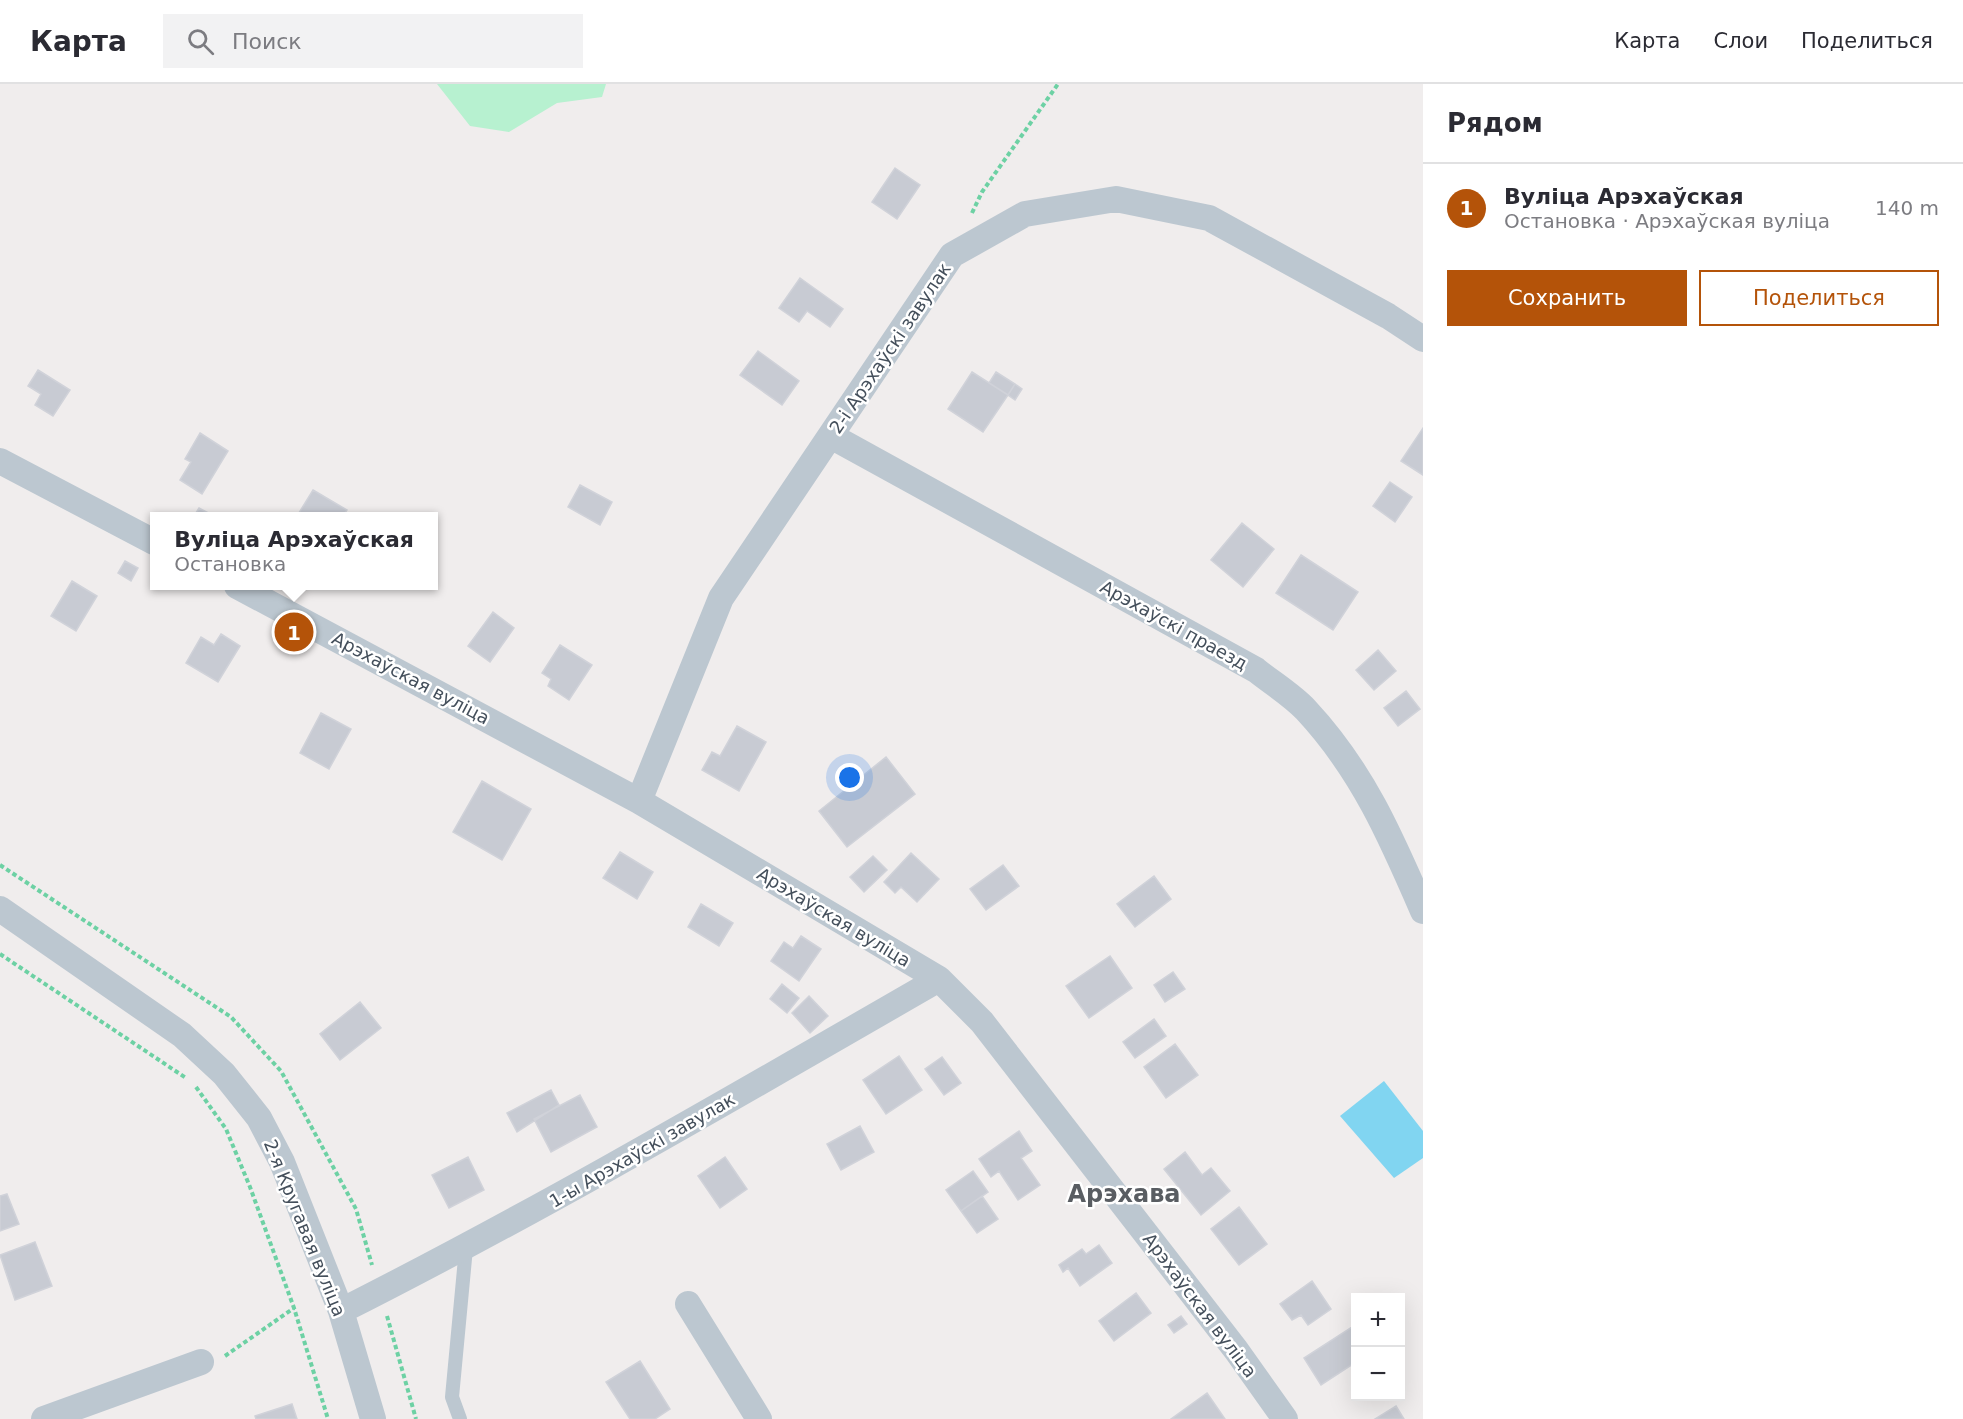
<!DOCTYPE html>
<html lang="ru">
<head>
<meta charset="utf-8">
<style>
	:root { --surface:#fff; --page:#f2f2f3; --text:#2b2b33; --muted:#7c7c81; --line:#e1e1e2; --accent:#b45309 }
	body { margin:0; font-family:"DejaVu Sans",sans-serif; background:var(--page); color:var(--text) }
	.controls { position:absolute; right:18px; bottom:18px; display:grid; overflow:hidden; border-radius:0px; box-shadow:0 6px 24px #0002 }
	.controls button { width:54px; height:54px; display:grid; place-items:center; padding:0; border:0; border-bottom:2px solid var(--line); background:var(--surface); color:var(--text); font:30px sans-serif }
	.you { position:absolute; left:850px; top:694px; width:21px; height:21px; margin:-15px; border:4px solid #fff; border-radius:50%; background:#1a73e8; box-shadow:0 0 0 9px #1a73e833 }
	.badge { display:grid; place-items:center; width:39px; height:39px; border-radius:50%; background:var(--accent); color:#fff; font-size:20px; font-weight:700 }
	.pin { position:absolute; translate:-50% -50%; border:3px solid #fff; box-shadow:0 2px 6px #0006 }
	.popup { position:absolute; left:150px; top:428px; width:288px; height:78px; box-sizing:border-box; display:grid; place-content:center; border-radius:0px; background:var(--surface); filter:drop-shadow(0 2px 4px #0005); font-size:20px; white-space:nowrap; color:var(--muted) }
	.popup b { font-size:22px; color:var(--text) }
	.popup::after { content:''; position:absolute; left:50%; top:100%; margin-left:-12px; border:12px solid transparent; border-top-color:var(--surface) }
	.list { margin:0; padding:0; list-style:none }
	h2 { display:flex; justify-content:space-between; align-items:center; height:78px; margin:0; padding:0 24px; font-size:26px }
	h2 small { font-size:20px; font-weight:400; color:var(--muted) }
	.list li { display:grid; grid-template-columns:39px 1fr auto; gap:18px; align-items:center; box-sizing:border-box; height:90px; padding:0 24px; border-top:2px solid var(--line) }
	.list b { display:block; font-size:22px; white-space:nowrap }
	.list p { margin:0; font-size:20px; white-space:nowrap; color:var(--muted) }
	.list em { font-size:20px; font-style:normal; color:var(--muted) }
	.actions { display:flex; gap:12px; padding:18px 24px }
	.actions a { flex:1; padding:14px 0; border:2px solid var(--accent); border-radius:0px; text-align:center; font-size:21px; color:var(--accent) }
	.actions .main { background:var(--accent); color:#fff }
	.icon { flex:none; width:33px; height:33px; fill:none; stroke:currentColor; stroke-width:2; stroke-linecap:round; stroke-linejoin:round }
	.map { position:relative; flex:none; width:1423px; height:1335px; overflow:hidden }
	header { display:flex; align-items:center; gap:36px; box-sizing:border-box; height:84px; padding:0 30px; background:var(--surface); border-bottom:2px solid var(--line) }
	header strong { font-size:28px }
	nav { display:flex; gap:33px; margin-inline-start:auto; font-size:21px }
	.search { width:420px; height:54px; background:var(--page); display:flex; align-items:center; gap:15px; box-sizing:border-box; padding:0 21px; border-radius:0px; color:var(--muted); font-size:22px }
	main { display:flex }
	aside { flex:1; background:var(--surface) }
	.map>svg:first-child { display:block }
	.green { fill:#b7f1d0 }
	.water { fill:#81d5f1 }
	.building { fill:#c8cbd3; stroke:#d0d2d9; stroke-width:1.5 }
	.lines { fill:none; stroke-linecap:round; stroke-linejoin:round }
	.path { stroke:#6dd1a4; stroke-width:4; stroke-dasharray:4.5 3; stroke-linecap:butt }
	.lane { stroke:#bcc7d0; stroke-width:14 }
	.street { stroke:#bcc7d0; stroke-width:26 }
	.labels { text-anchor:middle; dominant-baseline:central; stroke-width:5; stroke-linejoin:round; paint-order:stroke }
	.street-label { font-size:18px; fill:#444f5b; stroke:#fff }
	.district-label { font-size:24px; font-weight:bold; fill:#595d62; stroke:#fff }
</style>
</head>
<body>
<header>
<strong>Карта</strong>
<div class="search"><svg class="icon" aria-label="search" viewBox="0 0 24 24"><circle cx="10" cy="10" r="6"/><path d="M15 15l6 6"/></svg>Поиск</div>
<nav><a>Карта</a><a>Слои</a><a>Поделиться</a></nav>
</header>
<main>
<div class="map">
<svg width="1423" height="1335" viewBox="0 0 1423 1335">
	<rect width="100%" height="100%" fill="#f0eded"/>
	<path class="green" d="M437,0H606L602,13L557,19L509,48L470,42Z"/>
	<path class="water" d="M1384,997L1423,1047V1074L1394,1094L1340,1032Z"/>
	<path class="building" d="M895,84L920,101L897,135L872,118Z
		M800,194L843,225L830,243L807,227L799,238L779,224Z
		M758,267L799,297L782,321L740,291Z
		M38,286L70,306L53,332L35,321L41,310L28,302Z
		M972,288L1008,311L983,348L948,325Z
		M996,288L1015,300L1008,311L989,299Z
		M1015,300L1022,305L1015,316L1008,311Z
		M1423,344V391L1401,377Z
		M200,349L228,367L202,410L180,396L191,378L185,375Z
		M1390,398L1412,413L1395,438L1373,422Z
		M580,401L612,418L600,441L568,423Z
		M313,406L347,426L343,432H297Z
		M199,424L214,432H194Z
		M1242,439L1274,465L1243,503L1211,476Z
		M1301,471L1358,508L1333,546L1276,509Z
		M125,477L138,484L131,497L118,489Z
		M72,497L97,512L76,547L51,532Z
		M493,528L514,544L490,578L468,562Z
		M221,550L240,562L218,598L186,579L201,553L214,561Z
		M560,561L592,581L569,616L548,602L551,595L542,589Z
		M1378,566L1396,587L1374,606L1356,586Z
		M1406,607L1420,625L1398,642L1384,624Z
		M321,629L351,645L329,685L300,669Z
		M737,642L766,658L739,707L702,686L712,668L720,672Z
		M886,673L915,710L847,763L819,727Z
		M482,697L531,725L502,776L453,748Z
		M620,768L653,788L637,815L603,794Z
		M911,769L939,795L917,818L901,803L895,809L884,798Z
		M873,772L887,786L864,808L850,793Z
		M1003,781L1019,802L986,826L970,805Z
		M1154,792L1171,815L1135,843L1117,820Z
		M701,820L733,839L719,862L688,843Z
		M801,852L821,865L799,897L771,877L784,858L793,864Z
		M1110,872L1132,904L1089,934L1066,902Z
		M1173,888L1185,905L1165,918L1154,901Z
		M782,900L799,914L787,929L770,915Z
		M809,912L828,932L810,949L792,929Z
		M360,918L381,944L340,976L320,950Z
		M1154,935L1166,952L1135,974L1123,958Z
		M1175,960L1198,991L1166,1014L1144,983Z
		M899,972L922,1006L886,1030L863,996Z
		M942,973L961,999L944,1011L925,985Z
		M551,1006L559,1021L517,1048L507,1029Z
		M580,1011L597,1043L551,1068L534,1035Z
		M860,1042L874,1068L841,1086L827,1060Z
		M1019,1047L1032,1067L1021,1074L1040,1101L1018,1116L999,1087L991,1093L979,1075Z
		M1185,1068L1202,1091L1211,1084L1230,1107L1201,1131L1164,1085Z
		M468,1073L484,1106L449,1124L432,1091Z
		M725,1073L747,1105L720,1124L698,1092Z
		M973,1087L988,1108L961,1127L946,1106Z
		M7,1110L19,1140L0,1147V1112Z
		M982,1112L998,1135L977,1149L961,1127Z
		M1239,1123L1267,1160L1239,1181L1211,1145Z
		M35,1158L52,1202L15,1216L0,1171Z
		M1099,1161L1112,1179L1080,1202L1068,1184L1063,1188L1059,1181L1082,1165L1086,1170Z
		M1312,1197L1331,1225L1308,1241L1301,1231L1292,1236L1280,1220Z
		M1136,1209L1151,1229L1114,1257L1099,1237Z
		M1181,1232L1187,1240L1174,1249L1168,1241Z
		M1352,1243L1356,1249V1278L1321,1301L1304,1274Z
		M640,1277L670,1325L655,1335H630L606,1298Z
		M1207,1309L1225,1335H1171Z
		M292,1320L297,1335H256L255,1332Z
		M1396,1322L1404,1335H1375Z"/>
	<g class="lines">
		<path class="path" d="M972,129L982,108L1058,0
			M0,781L231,933L281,987L356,1125L372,1181
			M0,870L186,994
			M196,1003L226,1045L250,1103L294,1224L328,1335
			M387,1232L416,1335
			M225,1272L294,1224"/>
		<path class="lane" d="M460,1335L452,1313L466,1164"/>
		<path class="street" d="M831,352L1256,586C1272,599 1292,611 1306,626C1362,686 1391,753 1423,827
			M0,377L154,458
			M237,502L639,717L939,895L982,938L1236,1266L1285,1335
			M639,717L721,514L952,171L1025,130L1116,115L1209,134L1388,232L1423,255
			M0,825L182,951L224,990L259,1034L282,1078L341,1227L373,1335
			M688,1220L759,1335
			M341,1227C545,1124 741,1009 939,895
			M44,1335L201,1278"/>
	</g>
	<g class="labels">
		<g class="street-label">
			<text transform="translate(890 264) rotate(-56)">2-і Арэхаўскі завулак</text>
			<text transform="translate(1174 541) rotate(29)">Арэхаўскі праезд</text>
			<text transform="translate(411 594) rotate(28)">Арэхаўская вуліца</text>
			<text transform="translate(834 833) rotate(31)">Арэхаўская вуліца</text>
			<text transform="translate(642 1066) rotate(-30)">1-ы Арэхаўскі завулак</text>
			<text transform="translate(305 1144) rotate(68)">2-я Кругавая вуліца</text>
			<text transform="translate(1200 1221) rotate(53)">Арэхаўская вуліца</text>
		</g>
		<g class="district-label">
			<text x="1124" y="1110">Арэхава</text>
		</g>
	</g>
</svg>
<div class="controls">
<button>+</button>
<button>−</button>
</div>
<div class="you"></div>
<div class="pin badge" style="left:294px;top:548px">1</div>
<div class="popup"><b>Вуліца Арэхаўская</b>Остановка</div>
</div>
<aside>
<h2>Рядом<small></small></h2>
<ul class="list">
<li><span class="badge">1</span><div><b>Вуліца Арэхаўская</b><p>Остановка · Арэхаўская вуліца</p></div><em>140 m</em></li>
</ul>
<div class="actions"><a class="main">Сохранить</a><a>Поделиться</a></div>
</aside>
</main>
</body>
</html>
